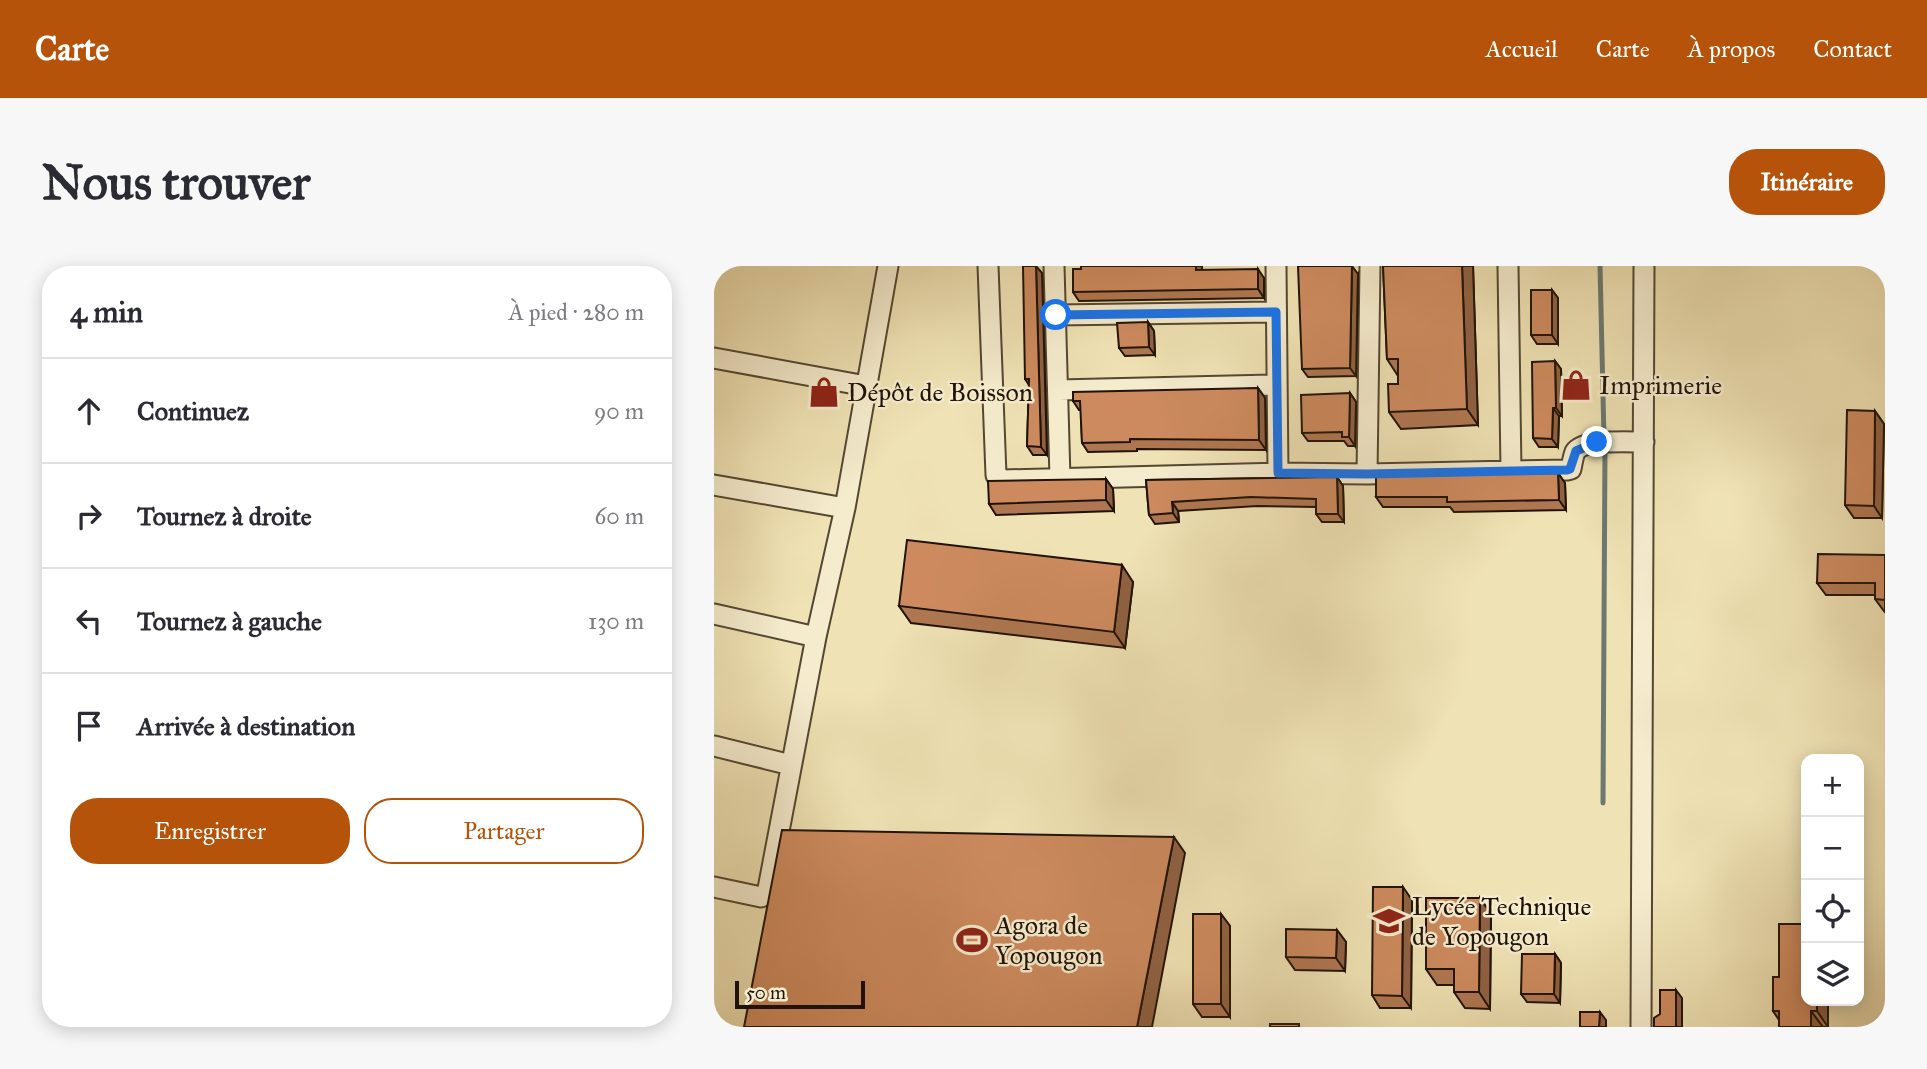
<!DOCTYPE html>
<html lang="fr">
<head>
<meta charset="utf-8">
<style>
	:root { --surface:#fff; --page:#f7f7f7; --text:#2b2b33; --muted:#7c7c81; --line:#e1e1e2; --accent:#b45309 }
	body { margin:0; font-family:"IM FELL Great Primer",serif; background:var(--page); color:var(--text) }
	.controls { position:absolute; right:21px; bottom:21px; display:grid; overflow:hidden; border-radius:14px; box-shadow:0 4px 18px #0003 }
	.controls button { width:63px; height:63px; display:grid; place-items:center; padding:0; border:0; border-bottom:2px solid var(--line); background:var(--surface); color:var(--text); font:35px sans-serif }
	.scale { position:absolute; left:21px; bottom:18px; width:130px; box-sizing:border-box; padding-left:7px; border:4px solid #211305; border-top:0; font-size:19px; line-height:24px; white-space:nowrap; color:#211305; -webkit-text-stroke:5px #f5ecce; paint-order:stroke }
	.stop { position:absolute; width:21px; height:21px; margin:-16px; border:5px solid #1a73e8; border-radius:50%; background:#fff }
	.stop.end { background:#1a73e8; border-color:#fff; box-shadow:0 2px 7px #0008 }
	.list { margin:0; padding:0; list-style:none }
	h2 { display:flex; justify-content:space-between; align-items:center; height:91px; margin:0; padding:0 28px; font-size:30px }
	h2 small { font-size:23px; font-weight:400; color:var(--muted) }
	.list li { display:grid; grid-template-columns:46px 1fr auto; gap:21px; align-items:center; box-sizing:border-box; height:105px; padding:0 28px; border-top:2px solid var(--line) }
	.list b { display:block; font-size:26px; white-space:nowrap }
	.list em { font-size:23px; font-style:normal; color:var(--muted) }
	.actions { display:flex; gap:14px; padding:21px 28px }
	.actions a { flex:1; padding:16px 0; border:2px solid var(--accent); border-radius:28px; text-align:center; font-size:24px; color:var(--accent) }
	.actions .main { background:var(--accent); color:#fff }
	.icon { flex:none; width:38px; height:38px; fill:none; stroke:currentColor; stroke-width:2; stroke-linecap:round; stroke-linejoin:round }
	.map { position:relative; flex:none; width:1171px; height:761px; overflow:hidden; border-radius:28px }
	header { display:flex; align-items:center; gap:42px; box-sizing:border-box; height:98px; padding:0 35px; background:var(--accent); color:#fff }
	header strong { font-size:33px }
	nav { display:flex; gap:38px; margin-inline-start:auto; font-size:24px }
	.intro { display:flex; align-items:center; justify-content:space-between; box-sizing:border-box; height:168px; padding:0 42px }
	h1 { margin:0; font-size:49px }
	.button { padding:18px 32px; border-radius:28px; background:var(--accent); color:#fff; font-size:24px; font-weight:700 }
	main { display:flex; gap:42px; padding:0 42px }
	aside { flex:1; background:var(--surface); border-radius:28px; box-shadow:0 4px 18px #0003 }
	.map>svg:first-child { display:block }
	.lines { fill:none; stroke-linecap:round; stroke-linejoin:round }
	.stream { stroke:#6c7870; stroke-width:5 }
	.street-casing { stroke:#544731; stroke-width:23 }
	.street { stroke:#f5ecce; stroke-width:19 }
	.wall { fill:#af7751; stroke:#211305; stroke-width:2 }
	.shaded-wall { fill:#8f6142; stroke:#211305; stroke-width:2 }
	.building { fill:#cc8a5e; stroke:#211305; stroke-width:2 }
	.route { stroke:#1a73e8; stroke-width:9 }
	.labels { text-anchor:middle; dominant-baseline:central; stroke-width:5; stroke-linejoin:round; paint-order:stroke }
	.poi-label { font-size:26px; fill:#211305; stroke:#f5ecce; text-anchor:start }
</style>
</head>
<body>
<header>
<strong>Carte</strong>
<nav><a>Accueil</a><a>Carte</a><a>À propos</a><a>Contact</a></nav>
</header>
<div class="intro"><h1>Nous trouver</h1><a class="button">Itinéraire</a></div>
<main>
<aside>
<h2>4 min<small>À pied · 280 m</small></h2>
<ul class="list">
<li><svg class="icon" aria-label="ahead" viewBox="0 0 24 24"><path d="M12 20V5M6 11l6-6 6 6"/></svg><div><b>Continuez</b></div><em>90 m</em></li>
<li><svg class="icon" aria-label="right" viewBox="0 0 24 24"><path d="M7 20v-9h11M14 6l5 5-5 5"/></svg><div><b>Tournez à droite</b></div><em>60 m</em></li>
<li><svg class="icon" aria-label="left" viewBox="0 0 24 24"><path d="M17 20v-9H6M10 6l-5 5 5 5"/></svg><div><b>Tournez à gauche</b></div><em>130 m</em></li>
<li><svg class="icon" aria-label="arrive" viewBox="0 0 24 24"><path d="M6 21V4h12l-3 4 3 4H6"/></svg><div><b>Arrivée à destination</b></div></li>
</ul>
<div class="actions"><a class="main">Enregistrer</a><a>Partager</a></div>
</aside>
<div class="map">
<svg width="1171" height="761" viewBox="0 0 1171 761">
	<rect width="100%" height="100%" fill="#efe2b4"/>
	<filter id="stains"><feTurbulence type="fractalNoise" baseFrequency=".00286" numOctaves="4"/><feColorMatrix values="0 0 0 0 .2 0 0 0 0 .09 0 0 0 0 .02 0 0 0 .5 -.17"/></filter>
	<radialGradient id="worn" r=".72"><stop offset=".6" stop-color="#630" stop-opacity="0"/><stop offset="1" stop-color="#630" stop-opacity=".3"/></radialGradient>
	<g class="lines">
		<path class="stream" d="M886,0L890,172
			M889,537L891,182"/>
		<defs>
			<path id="street" d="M274,0L282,209L289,214L564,207L653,208L853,204L857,203C858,198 859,191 861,186C869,173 915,176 930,176
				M340,0L346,212
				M562,0L564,207
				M794,0L797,205
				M342,49L562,46
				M0,92L152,120
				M344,124L563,119
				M653,208L656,0
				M0,219L131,242
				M0,348L102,371
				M0,480L77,499
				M0,621L47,631L53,628L102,371L131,242L174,0
				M927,761L930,0"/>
		</defs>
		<use href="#street" class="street-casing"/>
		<use href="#street" class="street"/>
	</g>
	<path class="wall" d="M367,0H488V4L550,12V32L365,35L359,26L367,3Z
		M669,0H759L764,159L687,163L675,146L684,118V110L673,93Z
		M328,7L333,189H319L313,180L315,119L311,113Z
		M644,8L642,110L594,111L588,103Z
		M838,24L844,32V78H823L817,69Z
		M434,56L440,65L441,89L411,90L405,82Z
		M841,95L847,103L848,150H845L844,181H825L819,172Z
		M544,122L551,132L552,184L423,183V185L374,186L368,177L367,144H365L359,135Z
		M636,127L642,136L641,180H634L630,175H594L588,167Z
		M1161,145L1170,158L1168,252H1140L1131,239Z
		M844,207L851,217L852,244L740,246L736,241H669L662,231Z
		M623,211L629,220L630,256H608L602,248V241L543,240L464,245L465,256L441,258L435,249L432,214Z
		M392,213L399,223L400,245L282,249L275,238Z
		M1171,289V346L1170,345L1161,333V329H1112L1103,317Z
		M419,316L411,382L197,357L185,340Z
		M766,632L777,648L776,743L751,742L740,726V719H723L712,703Z
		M698,634L697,742H666L658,729Z
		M507,648L516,660V751H488L479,738Z
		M623,664L632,676L631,705L581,704L572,691Z
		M841,688L847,697L846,737L813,736L807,728Z
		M1092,735H1114V761H1065V754L1059,745Z"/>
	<path class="shaded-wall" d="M322,0L328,7L333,189L327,181Z
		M482,0H488V13L482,4Z
		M638,0L644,8L642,110L636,102Z
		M748,0H759L764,159L753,143Z
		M544,3L550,12V32L544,23Z
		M838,24L844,32V78L838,69Z
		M434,56L440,65L441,89L435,81Z
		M841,95L847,103L848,150L842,142Z
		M544,122L551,132L552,184L545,174Z
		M636,127L642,136L641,180L635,171Z
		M839,142L845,150L844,181L838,173Z
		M1161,145L1170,158L1168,252L1160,240Z
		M844,207L851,217L852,244L845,234Z
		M623,211L629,220L630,256L624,248Z
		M392,213L399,223L400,245L392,234Z
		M458,236L464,245L465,256L459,247Z
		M408,299L419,316L411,382L400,366Z
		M460,571L471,587L438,761H423Z
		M689,621L698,634L697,742L688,730Z
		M766,632L777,648L776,743L765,726Z
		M507,648L516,660V751L507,738Z
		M623,664L632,676L631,705L622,692Z
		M841,688L847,697L846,737L840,728Z
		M962,724L968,732V761H962Z
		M1102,735H1114V761L1103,745Z
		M1097,745L1109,761H1097Z
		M886,746L892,754V761H885Z"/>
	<path class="building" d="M309,0H322L327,181L313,180L315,113H311Z
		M367,0H482V4L544,3V23L359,26V3H367Z
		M584,0H638L636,102L588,103Z
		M669,0H748L753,143L675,146L674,118H684V93H673Z
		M817,24H838V69H817Z
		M434,56L435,81L405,82L403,57Z
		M841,95L842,142H839L838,173L819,172L818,96Z
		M544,122L545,174L416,173V176L368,177L366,135H359V126Z
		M636,127L635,171H628V166L588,167L587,129Z
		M1133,144L1161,145L1160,240L1131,239Z
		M844,207L845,234L733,236V231H662V210Z
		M623,211L624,248H602V233L537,231L458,236L459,247L435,249L432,214Z
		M392,213V234L275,238L274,215Z
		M193,274L408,299L400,366L185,340Z
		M1104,288L1171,289V334L1161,333V317H1103Z
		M68,564L460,571L423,761H30Z
		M659,621H689L688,730L658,729Z
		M712,632H766L765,726H740V703H712Z
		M479,648H507V738H479Z
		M1065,658H1092V735H1103V745H1097V761H1065V745H1059V711H1065Z
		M572,663L623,664L622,692L572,691Z
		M808,688H841L840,728H807Z
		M946,724H962V761H940V752L946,748Z
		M866,746H886L885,761H866Z
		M556,758H585V761H556Z"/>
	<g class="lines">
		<path class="route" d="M342,49L562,46L564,207L653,208L853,204L856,203L862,185L883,176"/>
	</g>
	<defs>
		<symbol id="shop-bare" viewBox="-9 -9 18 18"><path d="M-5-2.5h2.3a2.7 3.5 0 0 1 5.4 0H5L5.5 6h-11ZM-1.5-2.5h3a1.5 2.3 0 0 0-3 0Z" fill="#8f2418" stroke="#f5ecce" stroke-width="2.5" paint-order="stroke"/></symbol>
		<symbol id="school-bare" viewBox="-9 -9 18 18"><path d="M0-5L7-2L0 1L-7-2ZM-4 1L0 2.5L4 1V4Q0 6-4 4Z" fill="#8f2418" stroke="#f5ecce" stroke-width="2.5" paint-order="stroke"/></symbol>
		<symbol id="stadium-bare" viewBox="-9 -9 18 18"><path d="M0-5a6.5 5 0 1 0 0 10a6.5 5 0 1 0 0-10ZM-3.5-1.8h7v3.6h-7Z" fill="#8f2418" stroke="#f5ecce" stroke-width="2.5" paint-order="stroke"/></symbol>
	</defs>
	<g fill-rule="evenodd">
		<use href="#shop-bare" x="840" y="97" width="44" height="44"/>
		<use href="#shop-bare" x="88" y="104" width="44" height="44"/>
		<use href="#school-bare" x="653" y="633" width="44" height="44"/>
		<use href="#stadium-bare" x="236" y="652" width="44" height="44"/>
	</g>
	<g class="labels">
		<g class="poi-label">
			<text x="885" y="119">Imprimerie</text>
			<text x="133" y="126">Dépôt de Boisson</text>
			<text x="698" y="640">Lycée Technique<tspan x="698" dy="30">de Yopougon</tspan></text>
			<text x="281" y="659">Agora de<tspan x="281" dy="30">Yopougon</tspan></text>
		</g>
	</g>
	<rect width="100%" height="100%" filter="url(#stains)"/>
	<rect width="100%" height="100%" fill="url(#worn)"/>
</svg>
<div class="controls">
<button>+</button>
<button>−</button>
<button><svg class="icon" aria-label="locate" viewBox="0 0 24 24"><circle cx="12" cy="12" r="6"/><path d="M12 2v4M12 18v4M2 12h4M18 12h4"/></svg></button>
<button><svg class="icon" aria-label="layers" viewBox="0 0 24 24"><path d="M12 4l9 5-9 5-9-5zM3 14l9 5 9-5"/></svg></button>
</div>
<div class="scale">50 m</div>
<div class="stop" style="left:342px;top:49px"></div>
<div class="stop end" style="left:883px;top:176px"></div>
</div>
</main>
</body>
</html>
